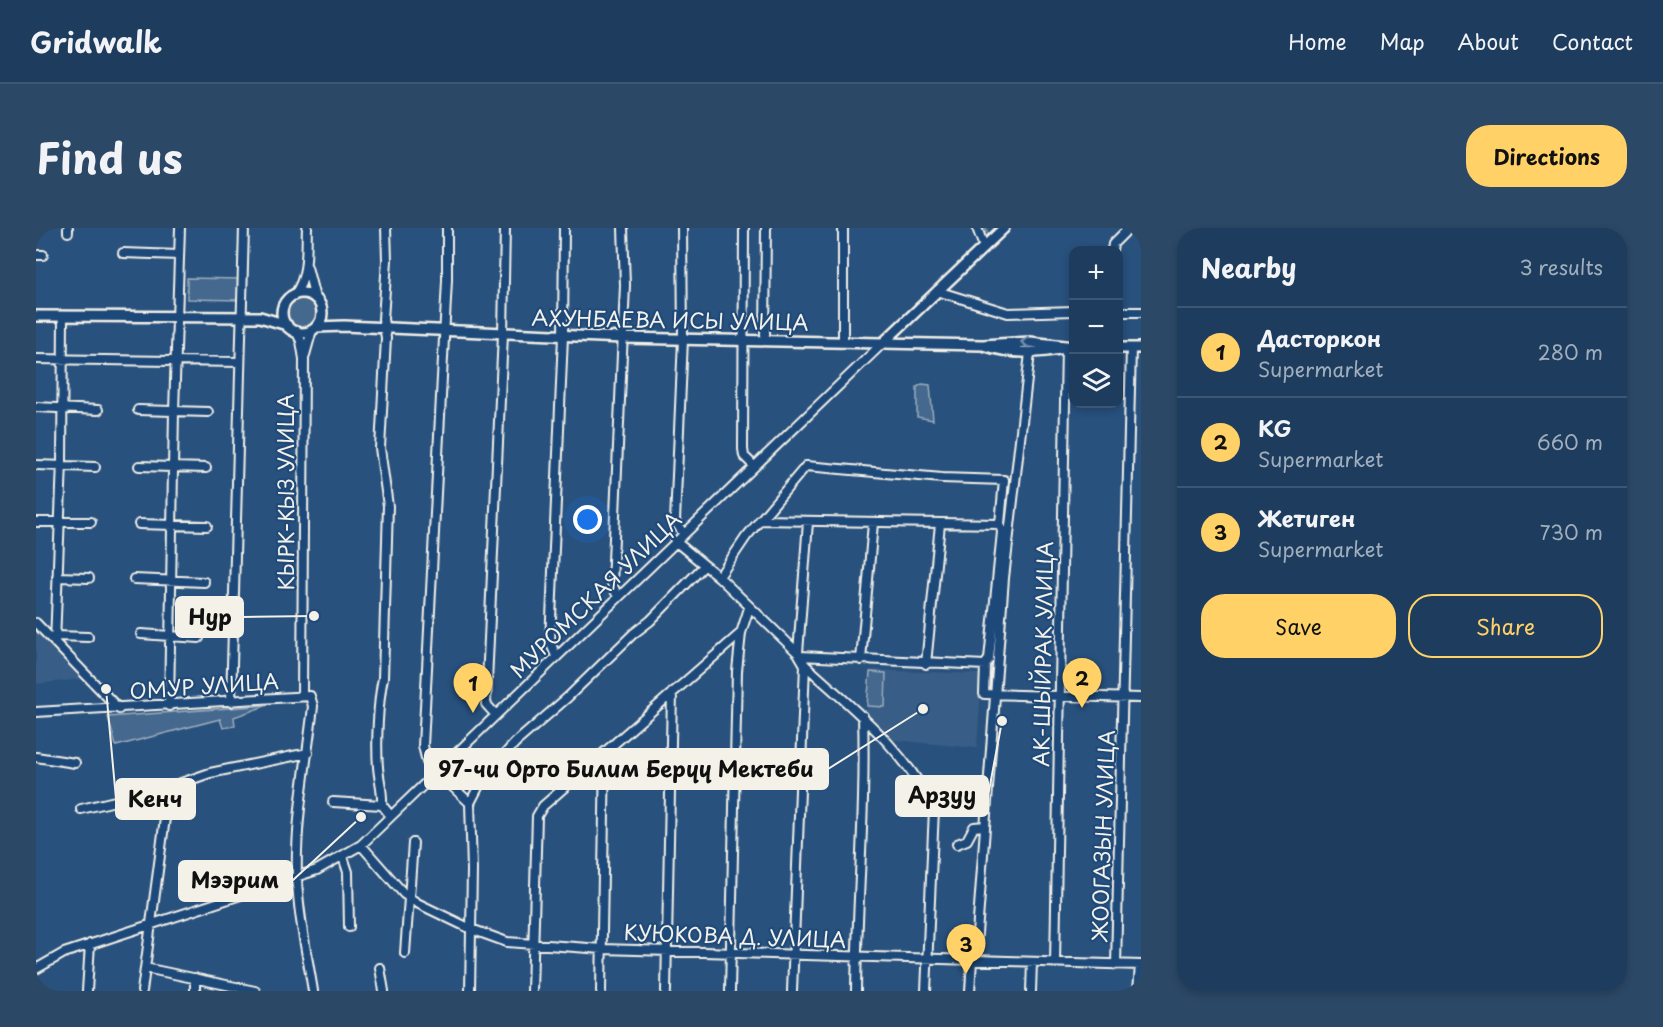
<!DOCTYPE html>
<html lang="en">
<head>
<meta charset="utf-8">
<style>
	:root { --surface:#1e3d5e; --page:#2b4867; --text:#f1f3f6; --muted:#a1aebc; --line:#3c5673; --accent:#ffd166 }
	body { margin:0; font-family:"Playpen Sans",sans-serif; background:var(--page); color:var(--text) }
	.controls { position:absolute; right:18px; top:18px; display:grid; overflow:hidden; border-radius:12px; box-shadow:0 3px 9px #0003 }
	.controls button { width:54px; height:54px; display:grid; place-items:center; padding:0; border:0; border-bottom:2px solid var(--line); background:var(--surface); color:var(--text); font:30px sans-serif }
	.you { position:absolute; left:552px; top:292px; width:21px; height:21px; margin:-15px; border:4px solid #fff; border-radius:50%; background:#1a73e8; box-shadow:0 0 0 9px #1a73e833 }
	.badge { display:grid; place-items:center; width:39px; height:39px; border-radius:50%; background:var(--accent); color:#111; font-size:20px; font-weight:700 }
	.pin { position:absolute; translate:-50% -50px; filter:drop-shadow(0 2px 3px #0008) }
	.pin::after { content:''; position:absolute; top:32px; width:21px; height:18px; background:inherit; clip-path:polygon(0 0,100% 0,50% 100%) }
	.list { margin:0; padding:0; list-style:none }
	h2 { display:flex; justify-content:space-between; align-items:center; height:78px; margin:0; padding:0 24px; font-size:26px }
	h2 small { font-size:20px; font-weight:400; color:var(--muted) }
	.list li { display:grid; grid-template-columns:39px 1fr auto; gap:18px; align-items:center; box-sizing:border-box; height:90px; padding:0 24px; border-top:2px solid var(--line) }
	.list b { display:block; font-size:22px; white-space:nowrap }
	.list p { margin:0; font-size:20px; white-space:nowrap; color:var(--muted) }
	.list em { font-size:20px; font-style:normal; color:var(--muted) }
	.actions { display:flex; gap:12px; padding:18px 24px }
	.actions a { flex:1; padding:14px 0; border:2px solid var(--accent); border-radius:24px; text-align:center; font-size:21px; color:var(--accent) }
	.actions .main { background:var(--accent); color:#111 }
	.icon { flex:none; width:33px; height:33px; fill:none; stroke:currentColor; stroke-width:2; stroke-linecap:round; stroke-linejoin:round }
	.map { position:relative; flex:none; width:1105px; height:763px; overflow:hidden; border-radius:24px }
	header { display:flex; align-items:center; gap:36px; box-sizing:border-box; height:84px; padding:0 30px; background:var(--surface); border-bottom:2px solid var(--line) }
	header strong { font-size:28px }
	nav { display:flex; gap:33px; margin-inline-start:auto; font-size:21px }
	.intro { display:flex; align-items:center; justify-content:space-between; box-sizing:border-box; height:144px; padding:0 36px }
	h1 { margin:0; font-size:42px }
	.button { padding:15px 27px; border-radius:24px; background:var(--accent); color:#111; font-size:21px; font-weight:700 }
	main { display:flex; gap:36px; padding:0 36px }
	aside { flex:1; background:var(--surface); border-radius:24px; box-shadow:0 3px 9px #0003 }
	.map>svg:first-child { display:block }
	.built { fill:#375d86 }
	.green { fill:#45688e; stroke:#9cacbb; stroke-width:1.5 }
	.lines { fill:none; stroke-linecap:round; stroke-linejoin:round }
	.canal { stroke:#6e88a2; stroke-width:6 }
	.minor-casing { stroke:#f4f1e8; stroke-width:12 }
	.major-casing { stroke:#f4f1e8; stroke-width:14 }
	.minor { stroke:#1f4a7a; stroke-width:8 }
	.major { stroke:#1f4a7a; stroke-width:9 }
	.oneway { stroke:#748da6 }
	.labels { text-anchor:middle; dominant-baseline:central; stroke-width:4.5; stroke-linejoin:round; paint-order:stroke }
	.street-label { font-size:21px; fill:#f4f1e8; stroke:#1f4a7a }
	.leader { fill:none; stroke:#f4f1e8; stroke-width:2 }
	.callout-dot { fill:#f4f1e8; stroke:#1f4a7a; stroke-width:2 }
	.callout { fill:#f4f1e8; stroke:#f4f1e8; stroke-width:2 }
	.callout-label { font-size:22px; text-anchor:middle; font-weight:bold; fill:#111 }
</style>
</head>
<body>
<header>
<strong>Gridwalk</strong>
<nav><a>Home</a><a>Map</a><a>About</a><a>Contact</a></nav>
</header>
<div class="intro"><h1>Find us</h1><a class="button">Directions</a></div>
<main>
<div class="map">
<svg width="1105" height="763" viewBox="0 0 1105 763">
	<rect width="100%" height="100%" fill="#28517e"/>
	<filter id="ink" filterUnits="userSpaceOnUse"><feTurbulence type="fractalNoise" baseFrequency=".0167" numOctaves="2"/><feDisplacementMap in="SourceGraphic" scale="12" xChannelSelector="R" yChannelSelector="G"/><feConvolveMatrix kernelMatrix="1 2 1 2 8 2 1 2 1" color-interpolation-filters="sRGB"/></filter>
	<g filter="url(#ink)">
		<path class="built" d="M0,402L47,451L0,456Z
			M834,442L946,446L941,520L857,512L831,484Z"/>
		<path class="green" d="M151,50L205,51V72L151,71Z
			M250 85a16 16 0 1 1 32 0a16 16 0 1 1-32 0Z
			M886,156L894,157L897,192L881,189V159Z
			M834,444L850,445L849,479L831,478Z
			M232,477L198,489L199,498L187,500L184,491L80,518L72,489Z"/>
		<g class="lines">
			<path class="canal" d="M948,0L949,3"/>
			<defs>
				<path id="minor" d="M350,0L351,32L347,91L350,110L344,220L352,278L347,450C342,473 340,516 342,539C343,553 347,563 346,577L354,587
					M646,0L647,111L639,293L647,305
					M708,0L707,221L708,228L718,238
					M941,0L948,19
					M32,4V0
					M1076,22L1077,16L1093,0
					M87,25L143,27
					M0,27H7
					M271,39L279,70
					M901,63L972,85L1038,83
					M259,66C273,47 270,22 271,0
					M1082,84H1105
					M260,103L265,113L268,131L266,468
					M729,112L730,0
					M807,113V0
					M269,127L276,102
					M0,131L204,134
					M0,179L62,182
					M102,182L172,184
					M0,237L59,239
					M103,238L170,240
					M724,292L964,296
					M0,294H55
					M103,296L171,298
					M639,313L683,349L762,425L769,437C817,481 869,521 898,581L890,763
					M21,349L53,350
					M683,349L710,309L770,238L906,250L968,252L964,296L966,304L953,431L949,437L764,428
					M98,351L168,354
					M582,369L576,356L589,57L587,0
					M0,395L83,481
					M105,406L163,410
					M19,408L52,409
					M19,415L26,234L27,89
					M762,425L772,294
					M520,428L514,414L527,108L528,0
					M825,432L837,295
					M890,436L904,296
					M949,437L948,466L1105,470
					M195,474L208,0
					M133,478L138,183L144,0
					M0,484L274,468L277,478C271,534 259,592 261,649C262,687 271,725 277,763
					M459,486L450,476L467,106L469,0
					M0,529L39,535
					M401,544L434,575L436,642L434,763
					M399,546L391,534L387,518L411,52V0
					M297,574L346,577
					M434,575L447,550L479,515L532,469L597,406L614,393L668,338
					M45,581L122,563L174,545L272,525
					M921,616L931,612L938,599L949,598
					M325,617L368,666L381,675L435,701L471,714L566,721L1105,737
					M307,629L312,644L313,699
					M369,725L377,615
					M939,732L968,350L994,125
					M1019,735L1030,119
					M1080,737L1095,120
					M109,740L219,763
					M344,740L348,763
					M0,741L28,725L281,642L325,617L848,114
					M51,763L54,716
					M106,763L131,575L129,561
					M159,763V750
					M496,763L501,588L507,578L705,405L713,380
					M565,763L569,526
					M630,763L636,465
					M694,763L701,443L705,405
					M756,763L769,437
					M820,763C821,671 830,580 827,488
					M934,763L936,732
					M995,763L996,734
					M1102,763L1104,737"/>
				<path id="major" d="M246 85a20 20 0 1 1 40 0a20 20 0 1 1-40 0Z
					M0,88L224,89L251,97
					M280,99L308,98L587,110L947,117L994,114L1038,119
					M848,114L968,0
					M947,117C974,126 1001,126 1028,120
					M1082,120H1105"/>
			</defs>
			<use href="#minor" class="minor-casing"/>
			<use href="#major" class="major-casing"/>
			<use href="#minor" class="minor"/>
			<use href="#major" class="major"/>
		</g>
		<defs><path id="oneway-chevron" d="M-2-3.5L2.5 0L-2 3.5" fill="none" stroke-width="1.6" stroke-linecap="round" stroke-linejoin="round" transform="scale(1.5)"/></defs>
		<use class="oneway" href="#oneway-chevron" transform="translate(989 114) rotate(-179)"/>
	</g>
	<g class="labels">
		<g class="street-label">
			<text transform="translate(634 91) rotate(1)">АХУНБАЕВА ИСЫ УЛИЦА</text>
			<text transform="translate(249 264) rotate(-90)">КЫРК-КЫЗ УЛИЦА</text>
			<text transform="translate(559 366) rotate(-44)">МУРОМСКАЯ УЛИЦА</text>
			<text transform="translate(1006 426) rotate(-89)">АК-ШЫЙРАК УЛИЦА</text>
			<text transform="translate(168 457) rotate(-4)">ОМУР УЛИЦА</text>
			<text transform="translate(1066 608) rotate(-88)">ЖООГАЗЫН УЛИЦА</text>
			<text transform="translate(699 707) rotate(2)">КУЮКОВА Д. УЛИЦА</text>
		</g>
	</g>
	<path class="leader" d="M278 388L207 389M887 481L792 541M966 493L952 568M70 461L80 571M325 589L256 653"/>
	<g class="callout-dot">
		<circle cx="278" cy="388" r="6"/>
		<circle cx="887" cy="481" r="6"/>
		<circle cx="966" cy="493" r="6"/>
		<circle cx="70" cy="461" r="6"/>
		<circle cx="325" cy="589" r="6"/>
	</g>
	<g class="callout">
		<rect x="140" y="369" width="67" height="40" rx="6"/>
		<rect x="389" y="521" width="403" height="40" rx="6"/>
		<rect x="860" y="548" width="92" height="40" rx="6"/>
		<rect x="80" y="551" width="79" height="40" rx="6"/>
		<rect x="143" y="633" width="113" height="40" rx="6"/>
	</g>
	<g class="callout-label">
		<text x="174" y="397">Нур</text>
		<text x="590" y="549">97-чи Орто Билим Берүү Мектеби</text>
		<text x="906" y="575">Арзуу</text>
		<text x="119" y="579">Кенч</text>
		<text x="199" y="660">Мээрим</text>
	</g>
</svg>
<div class="controls">
<button>+</button>
<button>−</button>
<button><svg class="icon" aria-label="layers" viewBox="0 0 24 24"><path d="M12 4l9 5-9 5-9-5zM3 14l9 5 9-5"/></svg></button>
</div>
<div class="you"></div>
<div class="pin badge" style="left:437px;top:485px">1</div>
<div class="pin badge" style="left:1046px;top:480px">2</div>
<div class="pin badge" style="left:930px;top:746px">3</div>
</div>
<aside>
<h2>Nearby<small>3 results</small></h2>
<ul class="list">
<li><span class="badge">1</span><div><b>Дасторкон</b><p>Supermarket</p></div><em>280 m</em></li>
<li><span class="badge">2</span><div><b>KG</b><p>Supermarket</p></div><em>660 m</em></li>
<li><span class="badge">3</span><div><b>Жетиген</b><p>Supermarket</p></div><em>730 m</em></li>
</ul>
<div class="actions"><a class="main">Save</a><a>Share</a></div>
</aside>
</main>
</body>
</html>
